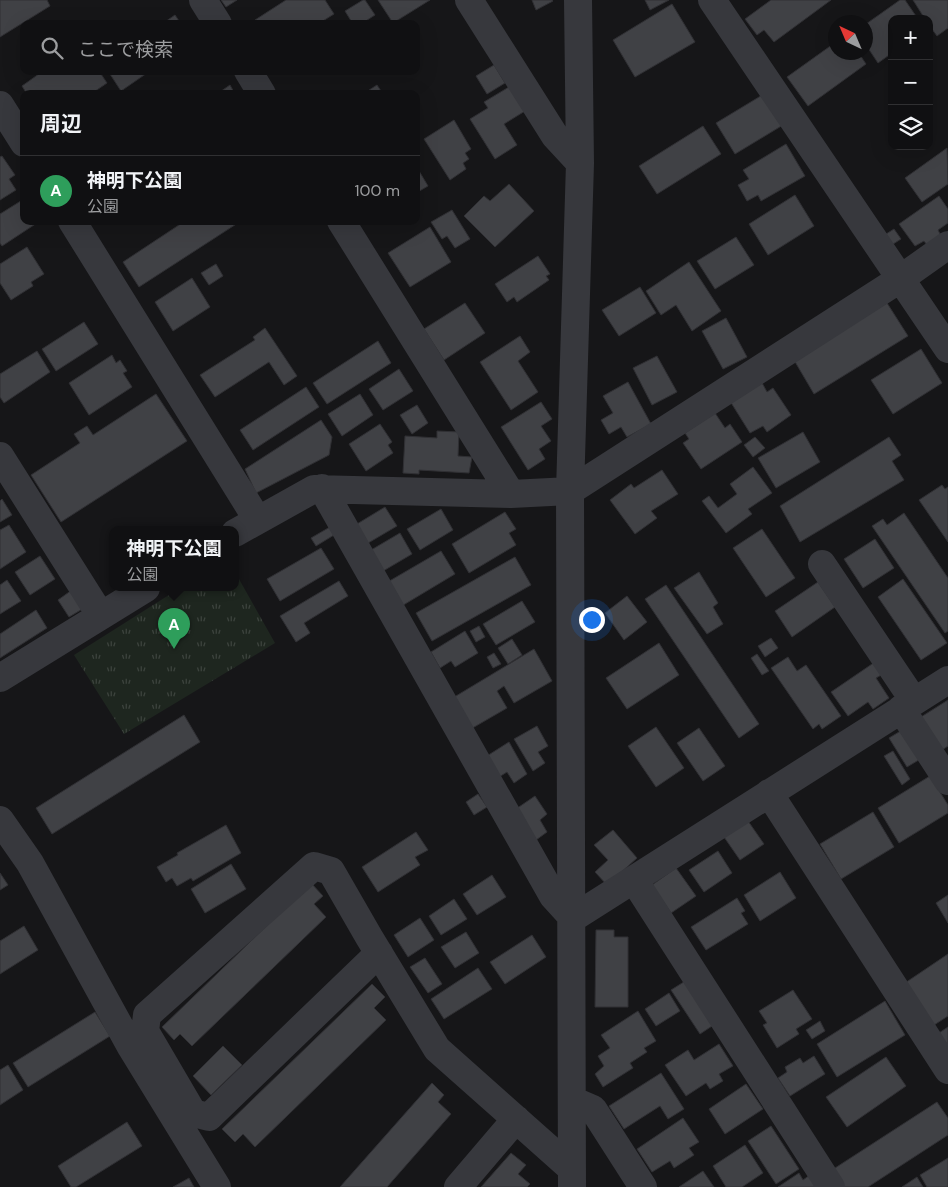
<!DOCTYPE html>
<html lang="ja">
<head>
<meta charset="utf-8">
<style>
	:root { --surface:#101012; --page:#1e1e20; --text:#f1f3f6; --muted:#9c9d9f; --line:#303032; --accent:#f2b134 }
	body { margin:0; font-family:"DM Sans","Noto Sans JP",sans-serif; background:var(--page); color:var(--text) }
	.controls { position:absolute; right:15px; top:15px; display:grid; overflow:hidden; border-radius:10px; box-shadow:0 5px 20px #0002 }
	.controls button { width:45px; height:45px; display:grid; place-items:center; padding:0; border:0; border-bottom:1px solid var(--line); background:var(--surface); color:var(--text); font:25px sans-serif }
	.compass { position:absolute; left:828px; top:15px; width:45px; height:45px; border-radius:50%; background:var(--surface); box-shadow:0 5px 20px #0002; rotate:316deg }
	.you { position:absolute; left:591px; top:619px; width:18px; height:18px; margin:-12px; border:4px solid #fff; border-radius:50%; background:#1a73e8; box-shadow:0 0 0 8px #1a73e833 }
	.badge { display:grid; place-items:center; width:32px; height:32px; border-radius:50%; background:var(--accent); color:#fff; font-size:16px; font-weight:700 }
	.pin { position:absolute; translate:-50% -41px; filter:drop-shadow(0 1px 2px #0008) }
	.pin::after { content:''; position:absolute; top:26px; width:18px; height:15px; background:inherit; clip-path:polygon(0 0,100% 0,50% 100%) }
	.popup { position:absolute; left:109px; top:526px; width:130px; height:65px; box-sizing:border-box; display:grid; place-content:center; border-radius:10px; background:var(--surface); filter:drop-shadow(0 1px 4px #0005); font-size:16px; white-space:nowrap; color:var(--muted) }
	.popup b { font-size:19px; color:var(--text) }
	.popup::after { content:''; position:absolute; left:50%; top:100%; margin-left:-10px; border:10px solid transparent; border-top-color:var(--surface) }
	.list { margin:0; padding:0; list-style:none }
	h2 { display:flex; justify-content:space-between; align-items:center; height:65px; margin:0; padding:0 20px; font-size:21px }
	h2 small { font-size:16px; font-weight:400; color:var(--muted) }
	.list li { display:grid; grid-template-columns:32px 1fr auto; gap:15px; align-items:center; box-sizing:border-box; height:70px; padding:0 20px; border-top:1px solid var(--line) }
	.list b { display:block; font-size:19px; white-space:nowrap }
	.list p { margin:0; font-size:16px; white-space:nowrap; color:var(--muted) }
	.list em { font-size:16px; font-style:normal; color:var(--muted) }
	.icon { flex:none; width:28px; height:28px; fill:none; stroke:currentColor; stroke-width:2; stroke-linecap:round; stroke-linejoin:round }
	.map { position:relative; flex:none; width:948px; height:1187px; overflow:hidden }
	.search { position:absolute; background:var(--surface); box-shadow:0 5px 20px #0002; left:20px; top:20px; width:400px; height:55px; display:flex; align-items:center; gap:12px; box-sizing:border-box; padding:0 18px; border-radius:10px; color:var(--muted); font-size:19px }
	.panel { position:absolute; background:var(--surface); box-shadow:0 5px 20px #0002; left:20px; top:90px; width:400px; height:135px; border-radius:10px }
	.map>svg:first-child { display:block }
	.park { fill:url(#park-tufts) }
	.building { fill:#404145; stroke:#303034 }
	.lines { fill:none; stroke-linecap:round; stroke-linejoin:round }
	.minor { stroke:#37383d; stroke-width:28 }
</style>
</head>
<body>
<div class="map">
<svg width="948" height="1187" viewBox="0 0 948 1187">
	<defs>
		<pattern id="park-tufts" width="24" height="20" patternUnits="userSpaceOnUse" patternTransform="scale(1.25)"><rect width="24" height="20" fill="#1e261f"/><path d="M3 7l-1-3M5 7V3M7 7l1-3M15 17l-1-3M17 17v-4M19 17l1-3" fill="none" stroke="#3c433d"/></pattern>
	</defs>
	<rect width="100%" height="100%" fill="#161618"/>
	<path class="park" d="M235,572L275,643L124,734L74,655L180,588H235Z"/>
	<path class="building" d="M0,0H47L50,6L0,37Z
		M221,0H237L226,7Z
		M286,0H325L334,14L318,24H258L255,20Z
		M363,0H365L375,15L361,24H353L345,11Z
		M378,0H430L393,23Z
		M532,0H552L553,1L536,10Z
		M645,0H669L650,10Z
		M771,0H831L774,42L764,30L757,35L745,19Z
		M900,0H905L918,19H892V53L878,63L866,45V24Z
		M913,0H948V28L937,36L929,25V19H925Z
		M672,4L695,42L635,77L613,40Z
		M175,15L181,24H162Z
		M836,42V52H858L866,64L808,106L787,77Z
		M494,65L505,83L487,94L476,76Z
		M43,71H99L107,83L91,94H27L22,86Z
		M108,71H150L121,91Z
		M230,85L235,94H217Z
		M377,85L383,94H363Z
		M509,87L525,111L504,124L517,145L495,159L470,119L488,108L484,102Z
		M764,94L783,125L735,154L716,123Z
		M454,120L471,149L465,153L469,159L463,163L466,169L450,180L424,139Z
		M703,126L721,154L657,194L639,166Z
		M786,144L805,176L761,201L758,195L747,201L738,185L749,179L743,170Z
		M947,148L948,184L922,202L905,178Z
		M2,156L15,175L9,179L16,190L0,200V157Z
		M416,166L428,186L416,193Z
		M509,184L534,211L495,247L464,216L484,196L490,201Z
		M795,195L814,226L768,255L749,224Z
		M939,196L948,209V223L938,230L941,236L927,245L924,241L915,246L899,224Z
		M24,199V221H40L2,246L0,243V214Z
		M452,210L470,239L455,248L447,236L442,239L431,222Z
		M185,221H241L139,287L123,262Z
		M430,227L451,262L410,287L388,253Z
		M894,229L901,239L890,246L883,236Z
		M736,237L754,265L715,289L697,261Z
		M27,247L44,274L31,282L33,286L11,300L0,283V264Z
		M538,256L550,274L546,276L549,280L517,302L514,297L507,302L495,284Z
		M689,262L721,311L692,331L676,305L661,315L646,291Z
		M216,264L223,276L209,285L201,273Z
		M192,278L210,307L173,331L155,302Z
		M640,287L656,313L619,336L602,310Z
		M465,303L485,333L444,360L424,329Z
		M887,303L908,336L814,394L794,360Z
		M726,318L747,357L723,369L702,331Z
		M84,322L98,344L56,371L42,349Z
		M265,328L297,376L284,385L269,362L215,397L200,375L255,340L253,337Z
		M520,336L530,352L518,361L538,392L511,410L480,362Z
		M378,341L391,363L327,404L313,383Z
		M921,349L942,383L893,414L871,380Z
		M37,351L50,372L4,403L0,397V374Z
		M112,355L116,363L120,360L127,371L123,373L132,387L89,415L69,383Z
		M657,356L677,392L652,405L633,368Z
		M399,369L413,391L383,410L369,389Z
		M761,381L767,392L773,388L791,415L767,432L763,426L750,433L730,401Z
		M628,382L651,424L627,437L621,427L609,434L601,420L613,413L603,396Z
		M306,387L319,407L253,450L240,430Z
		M156,394L187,441L61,522L31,475L80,443L74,434L87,426L93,435Z
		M360,394L373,415L342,436L328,414Z
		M541,402L552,419L541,426L551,441L539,449L545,459L528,470L501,427Z
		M417,405L428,423L412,434L400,415Z
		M715,413L725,428L730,424L742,442L701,469L683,443L689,439L685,433Z
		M321,420L332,437L329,455L256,493L245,469Z
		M380,424L392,442L388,445L393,453L366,471L349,444Z
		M437,431L459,432L458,456L472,457L469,473L419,470V474L403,473L405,436L437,438Z
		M803,432L820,462L776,488L758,458Z
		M755,437L765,448L753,457L744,445Z
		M889,437L901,455L892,461L904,480L800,542L780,506Z
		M753,467L772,493L748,509L752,514L726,533L702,501L709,496L718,508L737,494L730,484Z
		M662,470L678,494L651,511L657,518L635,534L610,500L631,484L634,488Z
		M942,485L945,489L948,487V542L919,500Z
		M2,499L12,515L0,522V501Z
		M385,507L397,526L363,546L352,527Z
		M441,509L453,530L420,550L407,529Z
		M505,512L516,529L509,533L516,545L469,573L452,544Z
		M904,513L948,578V631L945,633L872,526L883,519L887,525Z
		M9,525L26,552L0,569V530Z
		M330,527L334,535L316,546L311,538Z
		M762,529L795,578L766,597L733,548Z
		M400,533L412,554L378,574L366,553Z
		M875,539L894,568L863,588L844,559Z
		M321,548L334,569L280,601L267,579Z
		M441,551L455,574L400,607L386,583Z
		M40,556L55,579L30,595L15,572Z
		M515,557L531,585L432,641L416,613Z
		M699,572L718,603L713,607L723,624L707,634L674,588Z
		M903,579L947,643L921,660L878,597Z
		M7,580L21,601L0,614V585Z
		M339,581L348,596L304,623L310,633L296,642L280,616Z
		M818,582L835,607L792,637L775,611Z
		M666,585L759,724L739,738L645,599Z
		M72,590L84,608L69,617L58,600Z
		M627,596L647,622L624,640L605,613Z
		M522,601L535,622L496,645L483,624Z
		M36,610L47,628L0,658V634Z
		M479,626L485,637L476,642L470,631Z
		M465,631L478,653L455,667L451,661L440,668L431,652Z
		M771,638L778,648L765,657L758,646Z
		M512,639L522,655L508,664L498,648Z
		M659,643L679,675L627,709L606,678Z
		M534,649L552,681L514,703L504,686L497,691L507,708L469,730L451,699Z
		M494,653L501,664L493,668L487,657Z
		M757,654L769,671L762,675L751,658Z
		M788,657L797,671L806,665L841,716L822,729L819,724L813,729L771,668Z
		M875,662L883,674L876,678L889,698L873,709L868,702L848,716L831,692Z
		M948,700V746L942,750L921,717Z
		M184,715L200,742L52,834L36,808Z
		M537,726L548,746L538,752L545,763L533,771L514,739Z
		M656,727L684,768L656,787L628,746Z
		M699,728L725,766L703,781L677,743Z
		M904,729L922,758L907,767L889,738Z
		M509,742L527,774L514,783L507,772L499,777L487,756Z
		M893,751L910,779L902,785L884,756Z
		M930,776L948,805V813L899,843L878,808Z
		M478,794L487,807L474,815L466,802Z
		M535,796L547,814L540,820L547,832L536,840L516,809Z
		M873,812L894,847L841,879L820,844Z
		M748,821L764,844L740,860L724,837Z
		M226,825L241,853L193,881L191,878L177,886L172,878L166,882L157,867L178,855L177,853Z
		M613,830L637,858L607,885L595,872L608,860L594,845Z
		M416,832L428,850L415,857L420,865L378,892L362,867Z
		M718,851L732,873L704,892L689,870Z
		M231,864L246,889L205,913L191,889Z
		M676,868L696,896L671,913L652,885Z
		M780,872L796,898L760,921L744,895Z
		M0,873L8,885L0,890Z
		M492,875L506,897L477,915L463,894Z
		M311,883L323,896L314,904L326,917L192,1046L180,1034L174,1040L162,1027Z
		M948,895V923L936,903Z
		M737,898L745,911L741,913L748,924L706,950L691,927Z
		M454,899L467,919L441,935L429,916Z
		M420,918L434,940L408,957L394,935Z
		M24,926L38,950L0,974V941Z
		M596,930H614V937H628V1007H595Z
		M466,932L479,953L455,968L441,947Z
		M532,935L546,957L505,984L490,962Z
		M948,954V1016L931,1027L902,985Z
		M425,958L442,984L428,993L410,967Z
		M478,968L492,989L444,1019L431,999Z
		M687,980L715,1024L700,1034L671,990Z
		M372,984L385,997L374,1008L386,1020L255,1147L243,1134L235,1142L222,1129Z
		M793,990L812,1019L796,1029L799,1034L777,1048L763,1025L767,1023L759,1011Z
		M669,993L680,1011L656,1026L645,1009Z
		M885,1001L905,1035L837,1077L817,1044Z
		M638,1011L656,1041L644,1048L647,1052L630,1063L633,1068L603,1087L595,1074L604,1066L598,1056L610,1048L601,1035Z
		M95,1012L110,1036L28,1087L13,1063Z
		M820,1021L825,1031L812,1039L806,1030Z
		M948,1027V1046L939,1033Z
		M719,1044L733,1066L719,1074L723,1081L710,1089L706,1083L686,1096L665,1065L688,1050L694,1060Z
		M223,1046L242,1065L211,1095L193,1076Z
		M814,1056L825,1074L790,1096L778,1078L787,1072L785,1067L800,1058L803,1063Z
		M886,1057L906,1086L847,1127L826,1097Z
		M8,1065L23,1090L0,1105V1070Z
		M661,1073L684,1109L668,1119L660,1106L624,1129L609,1106Z
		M432,1083L444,1095L438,1102L451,1114L387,1187H340Z
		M746,1084L763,1109L725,1134L709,1109Z
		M937,1102L948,1118V1135L868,1187H843L832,1170Z
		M683,1118L699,1142L689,1148L694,1155L674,1168L670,1161L652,1172L637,1149Z
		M127,1122L142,1146L76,1187H71L58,1166Z
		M771,1126L799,1169L776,1184L748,1141Z
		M745,1145L763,1173L742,1187H726L713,1166Z
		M511,1153L526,1165L518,1174L530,1184L527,1187H481Z
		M948,1158V1187H927L920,1175Z
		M703,1171L714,1187H679Z
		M799,1173L803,1180L810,1175L818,1187H778Z
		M917,1177L923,1187H902Z
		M189,1178L194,1187H173Z"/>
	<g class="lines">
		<path class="minor" d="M203,0L218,24
			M469,0L555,136L580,163
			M712,0L948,349
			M248,71L262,94
			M0,105L24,143
			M72,221L257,519
			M341,221L511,494
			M0,456L101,616
			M322,488L553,896L573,918L948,680
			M235,533L314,489L511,494L570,491L900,279L948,245
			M822,564L914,701
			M0,678L146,588
			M901,709L948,781
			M769,793L948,1070
			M0,820L30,863L131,1047L217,1187
			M634,880L831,1187
			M379,953L209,1117L193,1113L145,1031L147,1015L314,866L331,871L369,937L437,1049L572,1169
			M572,1100L593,1109L643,1187
			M458,1187L516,1119
			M572,1187L570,491L580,163L578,0"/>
	</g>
</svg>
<div class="controls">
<button>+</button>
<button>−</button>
<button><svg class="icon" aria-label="layers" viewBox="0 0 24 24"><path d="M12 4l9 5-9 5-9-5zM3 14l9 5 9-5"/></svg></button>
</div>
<svg class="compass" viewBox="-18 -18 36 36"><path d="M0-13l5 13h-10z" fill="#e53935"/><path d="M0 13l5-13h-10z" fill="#9c9d9f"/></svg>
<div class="you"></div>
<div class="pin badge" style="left:174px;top:649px;background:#2e9e5b">A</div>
<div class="popup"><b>神明下公園</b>公園</div>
<div class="search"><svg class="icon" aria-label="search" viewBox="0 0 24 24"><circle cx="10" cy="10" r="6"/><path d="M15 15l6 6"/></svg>ここで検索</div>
<section class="panel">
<h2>周辺<small></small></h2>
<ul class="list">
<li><span class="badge" style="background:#2e9e5b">A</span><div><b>神明下公園</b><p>公園</p></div><em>100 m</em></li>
</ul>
</section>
</div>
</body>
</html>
